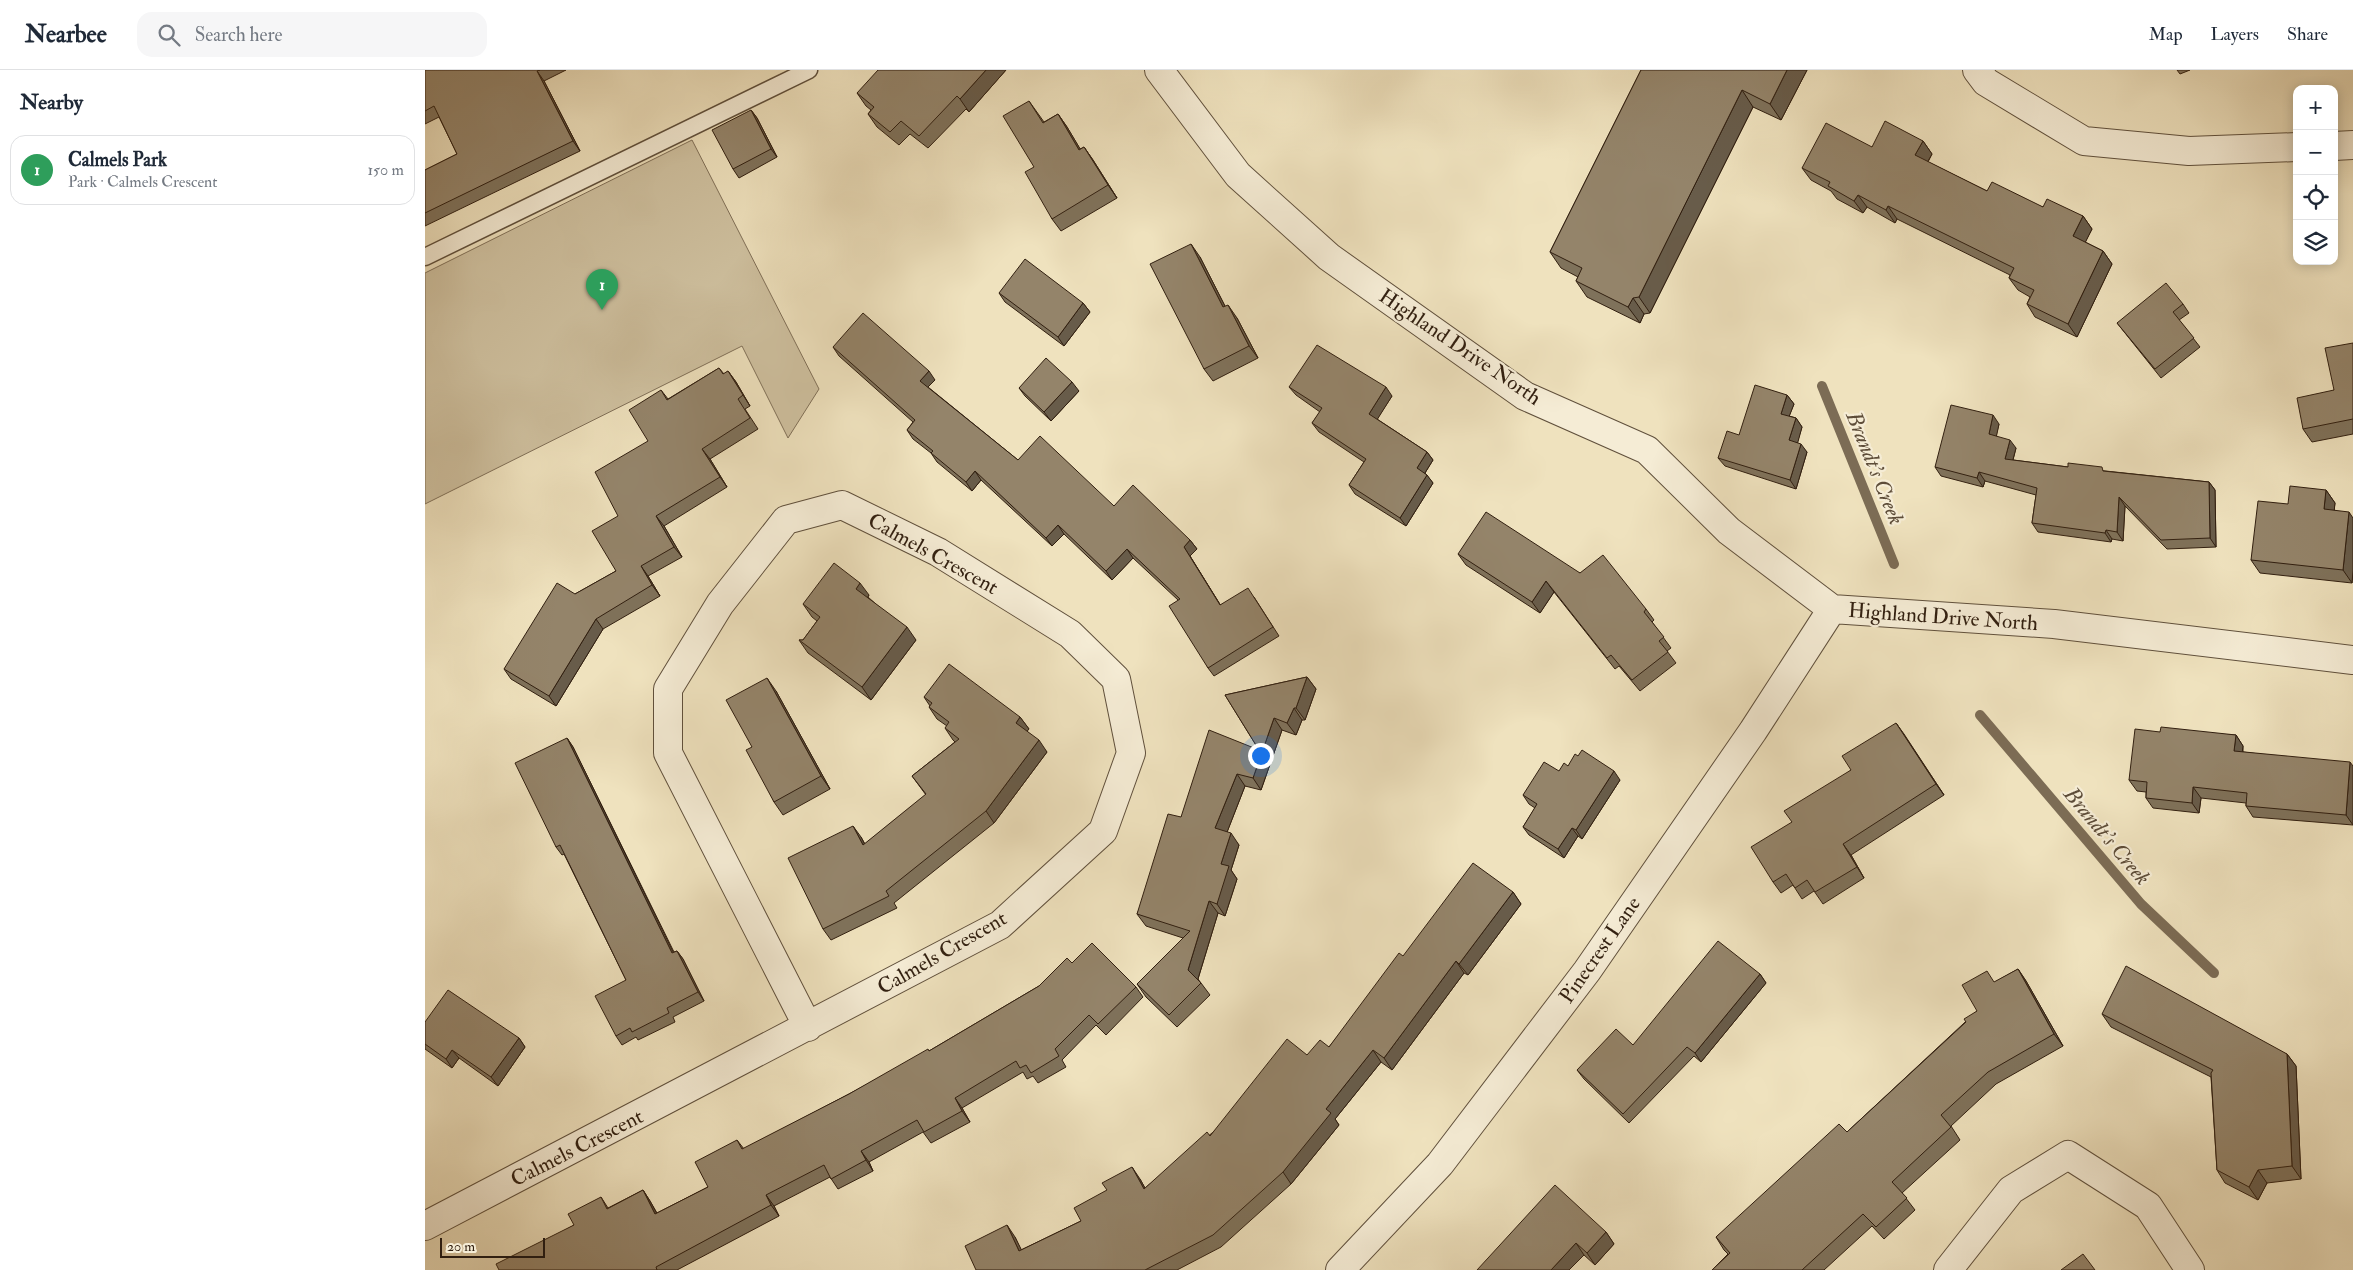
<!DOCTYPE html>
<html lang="en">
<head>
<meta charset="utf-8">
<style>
	:root { --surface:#fff; --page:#f6f6f7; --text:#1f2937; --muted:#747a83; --line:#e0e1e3; --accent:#8f2418 }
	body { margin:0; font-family:"IM FELL Double Pica",serif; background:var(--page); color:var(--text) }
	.controls { position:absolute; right:15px; top:15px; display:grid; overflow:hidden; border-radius:10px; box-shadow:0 2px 12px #0003 }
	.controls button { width:45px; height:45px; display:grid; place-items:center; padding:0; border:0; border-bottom:1px solid var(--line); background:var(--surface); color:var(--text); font:25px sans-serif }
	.scale { position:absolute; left:15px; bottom:12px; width:105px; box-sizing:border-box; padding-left:5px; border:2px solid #311f10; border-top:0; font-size:14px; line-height:18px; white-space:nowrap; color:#311f10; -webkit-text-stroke:4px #f5ecd5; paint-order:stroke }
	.you { position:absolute; left:835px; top:685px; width:18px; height:18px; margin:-12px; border:4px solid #fff; border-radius:50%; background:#1a73e8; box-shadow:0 0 0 8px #1a73e833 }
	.badge { display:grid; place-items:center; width:32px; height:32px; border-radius:50%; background:var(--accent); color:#fff; font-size:16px; font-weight:700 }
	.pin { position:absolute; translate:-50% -41px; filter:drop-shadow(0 1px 2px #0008) }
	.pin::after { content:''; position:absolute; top:26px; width:18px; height:15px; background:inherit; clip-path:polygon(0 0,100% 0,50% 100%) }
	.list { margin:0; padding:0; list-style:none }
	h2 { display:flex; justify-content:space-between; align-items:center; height:65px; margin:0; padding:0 20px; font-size:21px }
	h2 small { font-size:16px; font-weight:400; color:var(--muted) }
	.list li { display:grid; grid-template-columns:32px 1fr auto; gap:15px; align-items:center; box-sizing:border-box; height:70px; margin:0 10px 10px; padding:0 10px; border:1px solid var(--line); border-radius:15px }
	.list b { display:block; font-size:19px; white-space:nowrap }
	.list p { margin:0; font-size:16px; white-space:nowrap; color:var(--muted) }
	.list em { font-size:16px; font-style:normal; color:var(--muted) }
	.icon { flex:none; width:28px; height:28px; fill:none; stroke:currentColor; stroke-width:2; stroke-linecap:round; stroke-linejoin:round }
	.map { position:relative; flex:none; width:1928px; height:1200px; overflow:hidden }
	header { display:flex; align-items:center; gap:30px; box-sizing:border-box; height:70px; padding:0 25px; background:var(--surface); border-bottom:1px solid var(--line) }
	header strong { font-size:24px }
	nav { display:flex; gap:28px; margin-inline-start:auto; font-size:18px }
	.search { width:350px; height:45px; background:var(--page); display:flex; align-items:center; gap:12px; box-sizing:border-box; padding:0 18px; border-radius:15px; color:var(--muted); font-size:19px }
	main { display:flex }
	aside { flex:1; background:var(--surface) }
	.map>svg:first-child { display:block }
	.green { fill:#cfc1a0; stroke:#807058 }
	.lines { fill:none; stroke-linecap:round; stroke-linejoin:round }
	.stream { stroke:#7c6c55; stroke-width:10 }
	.lane-casing { stroke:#60503c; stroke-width:19 }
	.street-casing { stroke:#60503c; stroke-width:30 }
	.lane { stroke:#f5ecd5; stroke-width:16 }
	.street { stroke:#f5ecd5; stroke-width:28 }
	.wall { fill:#7f725b; stroke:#311f10 }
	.shaded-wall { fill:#685c4a; stroke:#311f10 }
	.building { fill:#94846a; stroke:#311f10 }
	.labels { text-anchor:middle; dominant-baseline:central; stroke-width:4.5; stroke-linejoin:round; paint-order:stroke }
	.street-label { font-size:21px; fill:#311f10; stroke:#f5ecd5 }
	.water-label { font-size:22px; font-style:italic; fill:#5d4c38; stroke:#f5ecd5 }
</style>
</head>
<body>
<header>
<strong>Nearbee</strong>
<div class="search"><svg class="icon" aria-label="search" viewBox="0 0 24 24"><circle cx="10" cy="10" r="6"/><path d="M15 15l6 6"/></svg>Search here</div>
<nav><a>Map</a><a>Layers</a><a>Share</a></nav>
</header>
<main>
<aside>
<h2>Nearby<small></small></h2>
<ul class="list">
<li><span class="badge" style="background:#2e9e5b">1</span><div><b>Calmels Park</b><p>Park · Calmels Crescent</p></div><em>150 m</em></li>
</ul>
</aside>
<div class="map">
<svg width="1928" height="1200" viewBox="0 0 1928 1200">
	<rect width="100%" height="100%" fill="#efe2be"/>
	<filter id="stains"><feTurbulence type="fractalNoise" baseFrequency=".004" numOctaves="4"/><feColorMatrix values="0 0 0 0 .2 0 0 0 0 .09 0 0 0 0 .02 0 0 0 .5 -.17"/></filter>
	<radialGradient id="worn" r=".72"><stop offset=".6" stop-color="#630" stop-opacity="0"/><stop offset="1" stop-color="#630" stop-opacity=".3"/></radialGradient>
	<path class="green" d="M267,70L394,319L363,368L317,276L0,434V203Z"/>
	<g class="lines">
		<path class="stream" d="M1397,316L1469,494
			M1555,645L1716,834L1789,903"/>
		<defs>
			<path id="lane" d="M0,187L384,0"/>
			<path id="street" d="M734,0L813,105L904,187L1100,326L1222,380L1304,461L1407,539L1629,554L1928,590
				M1552,0L1561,12L1659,71L1764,81L1872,77
				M1909,76L1928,75
				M0,1156L575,855L678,761L706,683L691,609L645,564L513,482L417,435L361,450L295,534L243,619V683L383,957
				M915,1200L1015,1094L1162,901L1328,661L1407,539
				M1523,1200L1586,1120L1643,1085L1723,1136L1765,1200"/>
		</defs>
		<use href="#lane" class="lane-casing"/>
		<use href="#street" class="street-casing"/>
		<use href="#lane" class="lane"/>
		<use href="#street" class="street"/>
	</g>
	<path class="wall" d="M0,0H141L119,11L155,81L0,156V100L32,84L14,47L0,54Z
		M581,0L544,42L541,39L503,78L485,64L474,75L452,57L443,44L446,40L441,36L432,23Z
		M1216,0H1382L1356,50L1328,37L1225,243L1219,244L1215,253L1162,227L1151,211L1153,207L1136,198L1125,182Z
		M1752,0H1765L1755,4Z
		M604,31L619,52L633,44L642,57L655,79L659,77L668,90L692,128L636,161L627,149Z
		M326,40L332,48L352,87L314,108L308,99Z
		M1498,71L1507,84L1503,92L1562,121L1618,137L1658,146L1667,159L1660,172L1678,181L1687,194L1652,267L1610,247L1602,234L1605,227L1593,220L1584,208L1585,205L1472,149L1470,153L1442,137L1438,143L1412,129L1406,121L1386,110L1377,98L1447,77Z
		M775,187L800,236L812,248L833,288L788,311L779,299Z
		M574,223L658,233L665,242L639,276L580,232Z
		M1758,234L1764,243L1754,250L1775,277L1736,308L1692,253Z
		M1928,273V364L1887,372L1878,359L1909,320Z
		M408,277L510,310L503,317L593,390L689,436L765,470L772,479L765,486L795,535L829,527L854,566L789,606L783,598L753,530L708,488L687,510L639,464L627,476L556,410L547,421L512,392L506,383L488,369L482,360L488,352L414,286Z
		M294,298L299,304L303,301L311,312L325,336L320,339L333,359L285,389L302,417L239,456L257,487L223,506L235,526L178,559L131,636L86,609L79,599L150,524L191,501L236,320L243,329Z
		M864,317L967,326L952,349L1002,382L1008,390L1000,403L1008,413L981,456L930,424L924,415L939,392L894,362L887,353L895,342L871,325Z
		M594,318L654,321L626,351L600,326Z
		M1362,325L1369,334L1364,346L1371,348L1377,357L1372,373L1382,382L1371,419L1300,396L1293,388L1314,365Z
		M1574,354L1571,366L1591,378L1588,390L1643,397L1784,412L1790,420L1791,477L1742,479L1700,436L1698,471L1687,469L1686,472L1613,462L1607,453L1611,425L1560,411L1558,417L1516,406L1510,397Z
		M1901,420L1910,433L1909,440L1928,448V501L1927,513L1835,503L1826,490L1863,434Z
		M1033,484L1155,503L1221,539L1229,550L1227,552L1246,578L1242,581L1251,593L1215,621L1194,596L1190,599L1129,522L1115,543L1041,495Z
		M444,525L443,527L491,570L446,630L383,583L374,570H378L392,551L387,547L378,534Z
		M882,607L891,619L880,650H877L871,665L857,660L836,720L820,716L802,762L814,775L806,800L812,809L800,846L793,843L773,909L785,925L752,957L721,927L712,914L758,868L721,856L712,844L756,747L834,680L800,625Z
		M351,621L405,719L358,745L349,732L327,677Z
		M499,627L595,647L604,659L602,661L622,682L569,753L469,833L472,838L406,870L398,859L436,767L440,774L501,725L487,706L530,672L528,670L520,658L522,656L512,649L504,637L505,636Z
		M1471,653L1519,725L1426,785L1439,808L1398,834L1389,821L1377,829L1368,815L1356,823L1348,812L1367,752L1426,700Z
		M1735,662L1811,665L1818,676V682L1928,696V755L1828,747L1821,736V733L1776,728L1774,743L1728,738L1721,728V722L1712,721L1704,710Z
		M142,668L148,677L249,882L252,881L258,889L279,931L248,947L250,952L213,970L211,967L197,975L191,966L201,910L139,784L137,785L131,777Z
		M1143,696L1195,710L1157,769L1153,766L1139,788L1104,765L1098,757L1110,738L1104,734L1098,725Z
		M1088,822L1096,834L1043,905L1039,903L967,1000L956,992L910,1049L914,1055L866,1114L796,1177L752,1200H551L590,1167L596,1180L656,1151L715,1109L720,1118L882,985L904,977L978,886Z
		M647,893L711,917L718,927L681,965L671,955L637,990L641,997L613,1013L608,1006L602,1009L598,1002L537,1038L545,1052L506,1073L498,1062L444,1092L448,1101L413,1119L405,1107L349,1136L354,1146L252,1200H74L149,1155L176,1127L183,1138L218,1120L225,1131L232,1143L283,1117L312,1070L319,1079L424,1024L504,981L614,916Z
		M1593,899L1601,911L1638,976L1571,1014L1526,1056L1535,1070L1477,1123L1490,1140L1459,1169L1447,1156L1399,1200H1287L1303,1184L1299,1180L1291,1167L1422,1062L1552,941L1570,912Z
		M1335,904L1341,913L1276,992L1269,986L1204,1053L1159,1009L1152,1000L1208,975Z
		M1677,944L1862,984L1871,996L1876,1109L1842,1113L1833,1130L1800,1113L1792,1100L1786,1007L1686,957Z
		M0,952L94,968L100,977L73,1016L34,988L27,998L0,979Z
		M1181,1162L1189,1174L1170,1195L1159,1185L1144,1200H1052Z"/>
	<path class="shaded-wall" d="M561,0H581L544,42L535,29Z
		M1362,0H1382L1356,50L1345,34Z
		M112,1L119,11L155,81L148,71Z
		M1317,20L1328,37L1225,243L1214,227Z
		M326,40L332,48L352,87L346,79Z
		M633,44L642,57L663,92L654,80Z
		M1498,71L1507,84L1499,98L1490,85Z
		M659,77L668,90L692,128L683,115Z
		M1433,125L1442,137L1438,143L1429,131Z
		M1463,136L1472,149L1470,153L1461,140Z
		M1658,146L1667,159L1657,179L1648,166Z
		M766,174L775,187L807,250L798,237Z
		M1678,181L1687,194L1652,267L1643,254Z
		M1208,228L1219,244L1215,253L1203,237Z
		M658,233L665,242L639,276L633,267Z
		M803,235L812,248L833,288L824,276Z
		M303,301L311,312L325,336L318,325Z
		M504,301L510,310L501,319L495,311Z
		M647,312L654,321L626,351L619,342Z
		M961,317L967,326L950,353L944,344Z
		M1362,325L1369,334L1362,352L1356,344Z
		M1568,345L1574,354L1570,373L1564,364Z
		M1371,348L1377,357L1371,379L1364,370Z
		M1585,370L1591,378L1586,397L1580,389Z
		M1376,374L1382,382L1371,419L1365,410Z
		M277,379L285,389L302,417L295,407Z
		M1002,382L1008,390L998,406L992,398Z
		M550,401L556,410L547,421L541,412Z
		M1554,402L1560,411L1558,417L1552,408Z
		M1002,405L1008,413L981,456L975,448Z
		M1784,412L1790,420L1791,477L1785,468Z
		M1901,420L1910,433L1908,452L1899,439Z
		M1694,427L1700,436L1698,471L1692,462Z
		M1924,442L1928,448V501L1927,513L1918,500Z
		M231,446L239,456L257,487L249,477Z
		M633,455L639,464L627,476L621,468Z
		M1681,460L1687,469L1686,472L1680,463Z
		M765,470L772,479L765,486L801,544L759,477Z
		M702,479L708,488L687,510L681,501Z
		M216,496L223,506L235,526L227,515Z
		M1121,511L1129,522L1115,543L1107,532Z
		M435,513L444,525L440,531L431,519Z
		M171,549L178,559L131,636L124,626Z
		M482,557L491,570L446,630L437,617Z
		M882,607L891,619L880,650L871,638Z
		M342,608L351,621L405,719L396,706Z
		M869,638L877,650L871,665L862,653Z
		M595,647L604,659L599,665L591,653Z
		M849,648L857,660L836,720L828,708Z
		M1471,653L1479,664L1519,725L1511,714Z
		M1811,665L1818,676L1816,692L1809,681Z
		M142,668L148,677L253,892L247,883Z
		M614,670L622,682L569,753L561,741Z
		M1925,692L1928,696V755L1921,745Z
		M1189,701L1195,710L1157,769L1151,760Z
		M812,704L820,716L799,770L790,758Z
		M1768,717L1776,728L1774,743L1767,733Z
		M428,756L436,767L446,787L438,775Z
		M1147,758L1153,766L1139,788L1133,779Z
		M806,763L814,775L806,800L812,809L800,846L792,834L796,794Z
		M1418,774L1426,785L1439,808L1432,797Z
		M1088,822L1096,834L1043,905L1034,894Z
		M784,831L793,843L772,912L763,900Z
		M252,881L258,889L279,931L273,922Z
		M1031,891L1039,903L967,1000L959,988Z
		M1593,899L1601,911L1638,976L1629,964Z
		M1335,904L1341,913L1276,992L1270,983Z
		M94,968L100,977L73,1016L66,1007Z
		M27,980L34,988L27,998L21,989Z
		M948,980L956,992L910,1049L914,1055L866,1114L858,1102L901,1039Z
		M1862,984L1871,996L1876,1109L1867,1096Z
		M530,1028L537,1038L545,1052L537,1041Z
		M436,1081L444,1092L448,1101L441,1090Z
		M707,1097L715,1109L727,1131L719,1119Z
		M1833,1100L1842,1113L1833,1130L1824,1117Z
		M218,1120L225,1131L238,1155L230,1144Z
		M341,1125L349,1136L354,1146L346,1135Z
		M582,1155L590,1167L603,1193L594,1181Z
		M1181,1162L1189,1174L1170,1195L1162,1183Z
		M1151,1173L1159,1185L1144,1200H1126Z"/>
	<path class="building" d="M0,0H115L112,1L148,71L0,143V100L32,84L9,36L0,41Z
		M453,0H561L535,29L532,26L494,66L476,51L465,62L443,44L449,37L432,23Z
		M1216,0H1362L1345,34L1317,20L1214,227L1208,228L1203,237L1151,211L1157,198L1125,182Z
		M604,31L618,53L633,44L654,80L659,77L683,115L627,149L600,102L609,97L578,46Z
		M326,40L346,79L308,99L287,60Z
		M1460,51L1498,71L1490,85L1562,121L1567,112L1618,137L1622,129L1658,146L1648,166L1678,181L1643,254L1602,234L1609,220L1584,208L1589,198L1463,136L1461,140L1433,125L1429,131L1403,116L1405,112L1377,98L1401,53L1447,77Z
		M766,174L798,237L803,235L824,276L779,299L725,194Z
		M600,189L658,233L633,267L574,223Z
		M1741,213L1758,234L1748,242L1769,268L1730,299L1692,253Z
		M438,243L504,301L495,311L593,390L615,366L689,436L708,415L765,470L759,477L795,535L823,518L848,557L783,598L744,536L755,529L702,479L681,501L633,455L621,468L550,401L541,412L506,383L508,381L482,360L490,350L408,277Z
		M1928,273V349L1878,359L1872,328L1909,320L1900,278Z
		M892,275L961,317L944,344L1002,382L992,398L1002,405L975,448L924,415L941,389L887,353L897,338L864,317Z
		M621,288L647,312L619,342L594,318Z
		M294,298L298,304L303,301L318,325L313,329L325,348L277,379L295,407L231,446L249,477L216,496L227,515L171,549L124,626L79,599L132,513L150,524L191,501L167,461L193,446L170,402L223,371L204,340L236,320L242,330Z
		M1330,315L1362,325L1356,344L1371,348L1364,370L1376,374L1365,410L1293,388L1302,361L1314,365Z
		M1526,335L1568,345L1564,364L1585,370L1580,389L1643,397V393L1677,397L1678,401L1784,412L1785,468L1736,470L1694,427L1692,462L1681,460L1680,463L1607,453L1612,418L1554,402L1552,408L1510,397Z
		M1865,416L1901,420L1899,439L1924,442L1918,500L1826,490L1833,431L1863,434Z
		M1061,442L1155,503L1178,485L1221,539L1219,542L1239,567L1234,571L1243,582L1207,610L1186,585L1182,588L1121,511L1107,532L1033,484Z
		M409,493L435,513L431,519L482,557L437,617L374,570H378L395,547L378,534Z
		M524,594L595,647L591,653L614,670L561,741L461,821L464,826L398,859L363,788L428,756L438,775L501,724L487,706L534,669L520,658L524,652L504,637L507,633L499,627Z
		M882,607L871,638H869L862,653L849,648L828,708L812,704L790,758L806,763L796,794L804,796L792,834L784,831L763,900L776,913L744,945L712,914L765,861L712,844L743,744L756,747L784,660L834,680L800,625Z
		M342,608L396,706L349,732L321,680L327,677L301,630Z
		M1471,653L1511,714L1418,774L1432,797L1390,822L1382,810L1370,818L1361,804L1348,812L1326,777L1367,752L1359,741L1426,700L1417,686Z
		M1736,657L1811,665L1809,681L1925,692L1921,745L1821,736L1822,723L1768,717L1767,733L1721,728L1722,712L1704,710L1710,659L1735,662Z
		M142,668L247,883L252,881L273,922L242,938L244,943L207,962L205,958L191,966L170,926L201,910L135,775L131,777L90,693Z
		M1157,680L1189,701L1151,760L1147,758L1133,779L1098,757L1112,734L1098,725L1119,692L1134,701L1139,693L1143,696L1150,684L1153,686Z
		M1048,793L1088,822L1034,894L1031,891L959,988L948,980L901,1039L906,1043L858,1102L788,1165L720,1200H551L540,1176L582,1155L594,1181L656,1151L649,1138L682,1120L677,1113L707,1097L719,1119L782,1062L785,1066L862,969L882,985L895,970L904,977L974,883L978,886Z
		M1293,871L1335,904L1270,983L1262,977L1198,1044L1152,1000L1191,959L1208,975Z
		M667,873L711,917L673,954L664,945L630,979L634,986L606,1003L601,995L595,998L591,991L530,1028L537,1041L499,1062L492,1050L436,1081L441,1090L406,1109L399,1095L341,1125L346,1135L231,1197L232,1200H74L71,1194L149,1155L143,1144L176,1127L182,1139L218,1120L230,1144L283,1117L270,1092L312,1070L317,1079L424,1024L503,979L504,981L614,916L642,888L647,893Z
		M1701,896L1862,984L1867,1096L1833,1100L1824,1117L1792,1100L1786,1003L1788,1000L1677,944Z
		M1593,899L1629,964L1563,1002L1516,1045L1526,1057L1467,1112L1482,1128L1451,1157L1438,1144L1377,1200H1287L1305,1183L1291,1167L1414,1054L1422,1062L1541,952L1539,949L1552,941L1537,915L1562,901L1569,912Z
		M23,920L94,968L66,1007L27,980L21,989L0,974V952Z
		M1130,1115L1181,1162L1162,1183L1151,1173L1126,1200H1052Z
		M1658,1184L1670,1200H1636Z"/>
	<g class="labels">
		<g class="street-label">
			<text transform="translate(1035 277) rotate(34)">Highland Drive North</text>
			<text transform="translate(508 484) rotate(29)">Calmels Crescent</text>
			<text transform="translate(1518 547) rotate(4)">Highland Drive North</text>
			<text transform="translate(1175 880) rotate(-55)">Pinecrest Lane</text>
			<text transform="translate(517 883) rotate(-30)">Calmels Crescent</text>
			<text transform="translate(152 1078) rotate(-27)">Calmels Crescent</text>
		</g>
		<g class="water-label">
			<text transform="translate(1450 398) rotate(68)">Brandt's Creek</text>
			<text transform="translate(1682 766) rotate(50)">Brandt's Creek</text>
		</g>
	</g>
	<rect width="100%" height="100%" filter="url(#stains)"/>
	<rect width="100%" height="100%" fill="url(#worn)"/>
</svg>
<div class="controls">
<button>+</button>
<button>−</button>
<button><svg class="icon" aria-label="locate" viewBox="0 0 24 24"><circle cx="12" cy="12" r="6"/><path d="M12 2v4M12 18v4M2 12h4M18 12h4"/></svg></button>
<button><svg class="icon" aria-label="layers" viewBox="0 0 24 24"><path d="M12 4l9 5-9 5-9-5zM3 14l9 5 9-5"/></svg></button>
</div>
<div class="scale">20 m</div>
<div class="you"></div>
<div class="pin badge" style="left:177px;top:240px;background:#2e9e5b">1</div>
</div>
</main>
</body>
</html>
